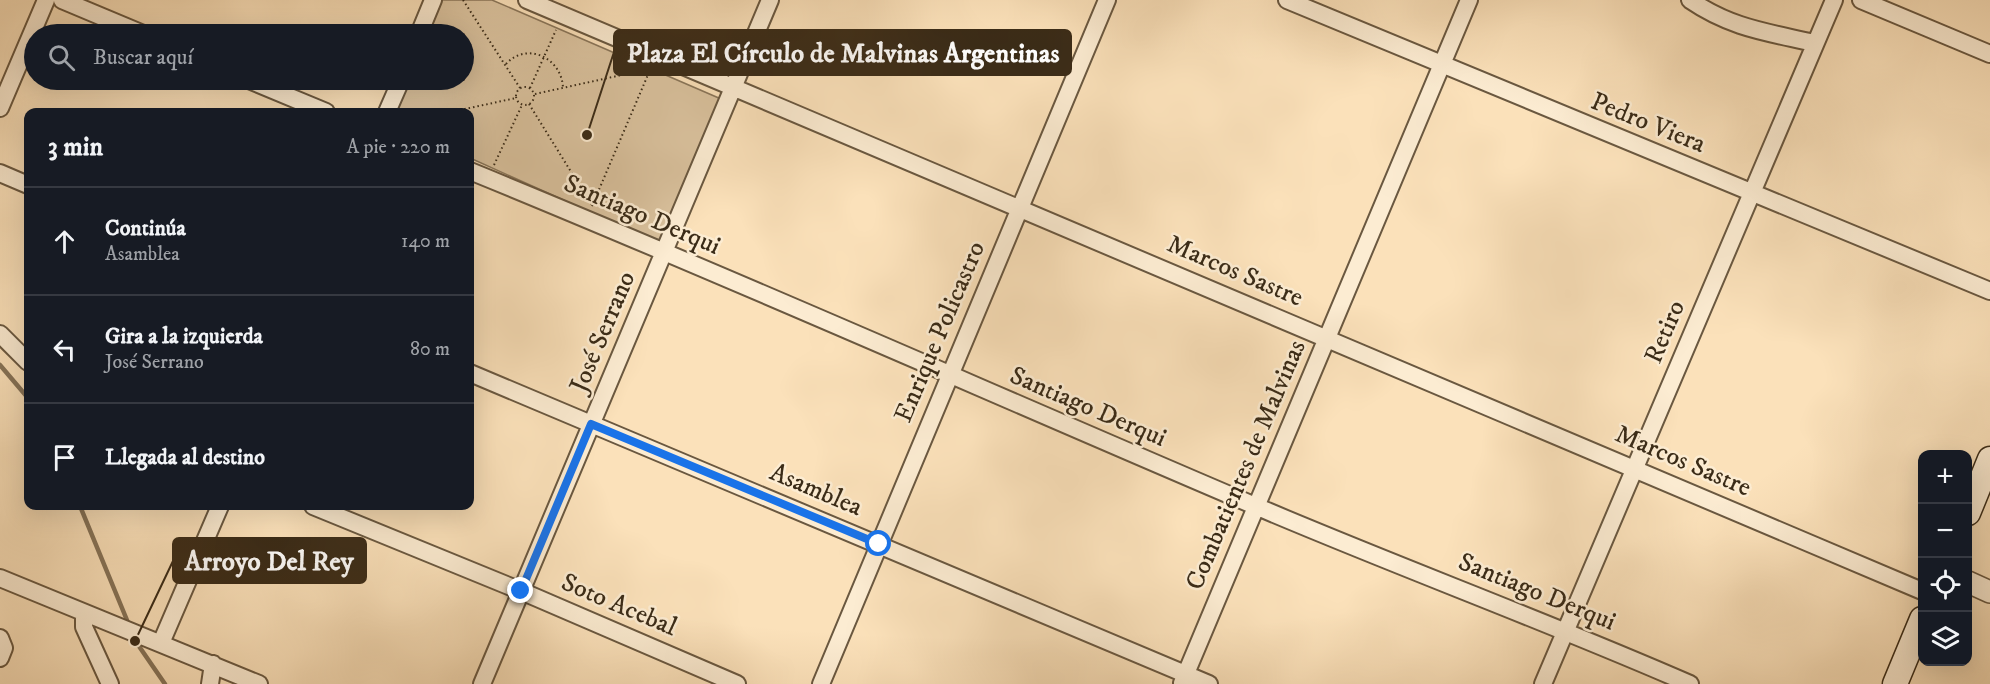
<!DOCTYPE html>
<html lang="es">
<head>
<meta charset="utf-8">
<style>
	:root { --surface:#171b24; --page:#242831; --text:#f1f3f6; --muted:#9ea1a6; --line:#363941 }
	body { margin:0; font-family:"IM FELL DW Pica",serif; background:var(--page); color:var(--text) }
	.controls { position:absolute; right:18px; bottom:18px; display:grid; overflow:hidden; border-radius:12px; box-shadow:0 6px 24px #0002 }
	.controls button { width:54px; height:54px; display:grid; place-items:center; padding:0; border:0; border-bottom:2px solid var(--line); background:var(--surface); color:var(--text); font:30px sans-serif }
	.stop { position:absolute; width:18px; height:18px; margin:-14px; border:4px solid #1a73e8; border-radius:50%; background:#fff }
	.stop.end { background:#1a73e8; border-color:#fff; box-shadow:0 2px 6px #0008 }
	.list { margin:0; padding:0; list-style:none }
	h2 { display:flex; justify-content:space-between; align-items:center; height:78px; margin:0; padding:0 24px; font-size:26px }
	h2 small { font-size:20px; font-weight:400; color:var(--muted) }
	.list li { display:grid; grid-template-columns:39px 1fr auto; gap:18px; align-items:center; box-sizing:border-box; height:108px; padding:0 24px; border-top:2px solid var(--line) }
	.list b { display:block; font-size:22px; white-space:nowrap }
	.list p { margin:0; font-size:20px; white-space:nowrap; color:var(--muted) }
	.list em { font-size:20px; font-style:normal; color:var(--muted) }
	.icon { flex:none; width:33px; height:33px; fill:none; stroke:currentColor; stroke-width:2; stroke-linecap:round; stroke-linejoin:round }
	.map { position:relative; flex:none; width:1990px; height:684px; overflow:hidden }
	.search { position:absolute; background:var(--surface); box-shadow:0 6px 24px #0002; left:24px; top:24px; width:450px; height:66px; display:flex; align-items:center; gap:15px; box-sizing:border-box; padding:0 21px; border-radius:33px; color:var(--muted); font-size:22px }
	.panel { position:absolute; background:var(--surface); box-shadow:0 6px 24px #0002; left:24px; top:108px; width:450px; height:402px; border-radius:12px }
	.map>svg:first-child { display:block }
	.green { fill:#dac29e; stroke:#8a765a; stroke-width:1.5 }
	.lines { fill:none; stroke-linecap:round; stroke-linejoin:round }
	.stream { stroke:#867358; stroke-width:4.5 }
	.minor-casing { stroke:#6a5840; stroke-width:20 }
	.tertiary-casing { stroke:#6a5840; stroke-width:24 }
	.secondary-casing { stroke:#3a2b17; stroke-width:27 }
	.path { stroke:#3a2b17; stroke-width:2; stroke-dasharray:1.5 3; stroke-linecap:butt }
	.minor { stroke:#fcecd2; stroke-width:16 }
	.tertiary { stroke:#fcecd2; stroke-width:21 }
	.secondary { stroke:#fcecd2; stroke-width:24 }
	.route { stroke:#1a73e8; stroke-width:8 }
	.labels { text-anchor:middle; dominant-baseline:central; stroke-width:5; stroke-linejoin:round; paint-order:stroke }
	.street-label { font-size:26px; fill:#3a2b17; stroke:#fcecd2 }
	.leader { fill:none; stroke:#3a2b17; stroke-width:2 }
	.callout-dot { fill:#3a2b17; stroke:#fcecd2; stroke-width:2 }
	.callout { fill:#3a2b17; stroke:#3a2b17; stroke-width:2 }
	.callout-label { font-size:27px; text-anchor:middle; font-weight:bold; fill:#fff }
</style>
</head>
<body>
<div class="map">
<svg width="1990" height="684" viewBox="0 0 1990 684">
	<rect width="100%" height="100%" fill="#fbe1ba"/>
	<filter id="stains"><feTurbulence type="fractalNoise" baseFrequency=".00333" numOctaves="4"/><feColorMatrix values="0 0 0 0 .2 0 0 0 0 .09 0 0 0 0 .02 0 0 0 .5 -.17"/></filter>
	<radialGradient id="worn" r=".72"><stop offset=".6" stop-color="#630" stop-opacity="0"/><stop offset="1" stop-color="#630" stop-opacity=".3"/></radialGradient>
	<path class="green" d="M441,0H492L721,99L659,243L470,158V112H393L407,80H464V34H426Z"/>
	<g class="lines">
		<path class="stream" d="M0,365L28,398
			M80,506L129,625
			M134,639L165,684"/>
		<defs>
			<path id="minor" d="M62,0L143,34
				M527,0L1922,591
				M1287,0L1990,291
				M1690,0C1731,28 1766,32 1814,43
				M1861,0L1990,54
				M419,34L433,0
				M249,80L326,112
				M0,108L46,0
				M387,112L401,80
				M470,171C733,278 992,394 1253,505C1398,567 1546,621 1690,684
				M0,173L28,185
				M0,334L28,362
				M470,373L1209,684
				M313,506L521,591L737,684
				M0,578L259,684
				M84,613V627L110,684
				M0,638L4,648L0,658
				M161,643L220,506
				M1182,683L1469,0
				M210,684L213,664
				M482,684L770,0
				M821,684L1107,0
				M1543,684L1834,0"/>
			<path id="tertiary" d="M1968,582L1990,592"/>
			<path id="secondary" d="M1968,513L1990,459
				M1895,684L1922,619"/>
		</defs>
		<use href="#minor" class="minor-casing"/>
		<use href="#tertiary" class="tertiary-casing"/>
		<use href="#secondary" class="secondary-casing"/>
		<path class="path" d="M463,0L520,88
			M506,64C527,41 562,58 563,88
			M516 96a9 9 0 1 1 18 0a9 9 0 1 1-18 0Z
			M530,88L556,30
			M535,94L649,69
			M529,104L591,204
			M451,112L516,98
			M494,165L522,105
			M592,206L650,70"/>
		<use href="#minor" class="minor"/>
		<use href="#tertiary" class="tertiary"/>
		<use href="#secondary" class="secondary"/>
	</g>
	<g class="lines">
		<path class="route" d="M521,591L591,424L879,544"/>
	</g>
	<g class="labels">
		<g class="street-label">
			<text transform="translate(1648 123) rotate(22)">Pedro Viera</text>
			<text transform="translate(642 215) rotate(23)">Santiago Derqui</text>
			<text transform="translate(1235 271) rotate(23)">Marcos Sastre</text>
			<text transform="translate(603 332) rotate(-67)">José Serrano</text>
			<text transform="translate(940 332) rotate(-67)">Enrique Policastro</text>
			<text transform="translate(1665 332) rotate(-67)">Retiro</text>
			<text transform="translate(1088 407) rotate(23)">Santiago Derqui</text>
			<text transform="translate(1683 461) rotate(23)">Marcos Sastre</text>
			<text transform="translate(1246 465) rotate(-67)">Combatientes de Malvinas</text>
			<text transform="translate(816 490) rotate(23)">Asamblea</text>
			<text transform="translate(1537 592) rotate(22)">Santiago Derqui</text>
			<text transform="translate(619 605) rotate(23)">Soto Acebal</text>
		</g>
	</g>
	<path class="leader" d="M587 135L614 52M135 641L173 561"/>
	<g class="callout-dot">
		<circle cx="587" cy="135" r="6"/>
		<circle cx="135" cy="641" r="6"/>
	</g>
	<g class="callout">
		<rect x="614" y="30" width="457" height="45" rx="6"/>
		<rect x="173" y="538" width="193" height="45" rx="6"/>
	</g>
	<g class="callout-label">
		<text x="843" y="62">Plaza El Círculo de Malvinas Argentinas</text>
		<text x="269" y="570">Arroyo Del Rey</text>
	</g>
	<rect width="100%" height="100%" filter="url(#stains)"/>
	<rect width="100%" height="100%" fill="url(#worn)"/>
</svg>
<div class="controls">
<button>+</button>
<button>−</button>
<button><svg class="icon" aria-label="locate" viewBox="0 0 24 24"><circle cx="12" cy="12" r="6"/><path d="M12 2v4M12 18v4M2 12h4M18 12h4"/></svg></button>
<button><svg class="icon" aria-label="layers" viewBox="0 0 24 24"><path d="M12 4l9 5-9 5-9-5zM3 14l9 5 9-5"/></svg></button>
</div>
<div class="stop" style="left:879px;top:544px"></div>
<div class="stop end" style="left:521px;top:591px"></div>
<div class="search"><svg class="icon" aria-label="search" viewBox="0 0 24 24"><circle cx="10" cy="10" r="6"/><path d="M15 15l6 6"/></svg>Buscar aquí</div>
<section class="panel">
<h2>3 min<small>A pie · 220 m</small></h2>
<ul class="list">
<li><svg class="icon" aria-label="ahead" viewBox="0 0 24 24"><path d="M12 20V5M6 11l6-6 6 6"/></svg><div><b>Continúa</b><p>Asamblea</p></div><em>140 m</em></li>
<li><svg class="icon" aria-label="left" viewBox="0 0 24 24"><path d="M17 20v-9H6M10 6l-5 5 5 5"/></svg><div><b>Gira a la izquierda</b><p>José Serrano</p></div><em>80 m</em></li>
<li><svg class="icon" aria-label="arrive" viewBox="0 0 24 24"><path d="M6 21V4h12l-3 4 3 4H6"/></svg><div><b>Llegada al destino</b></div></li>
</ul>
</section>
</div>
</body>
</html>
